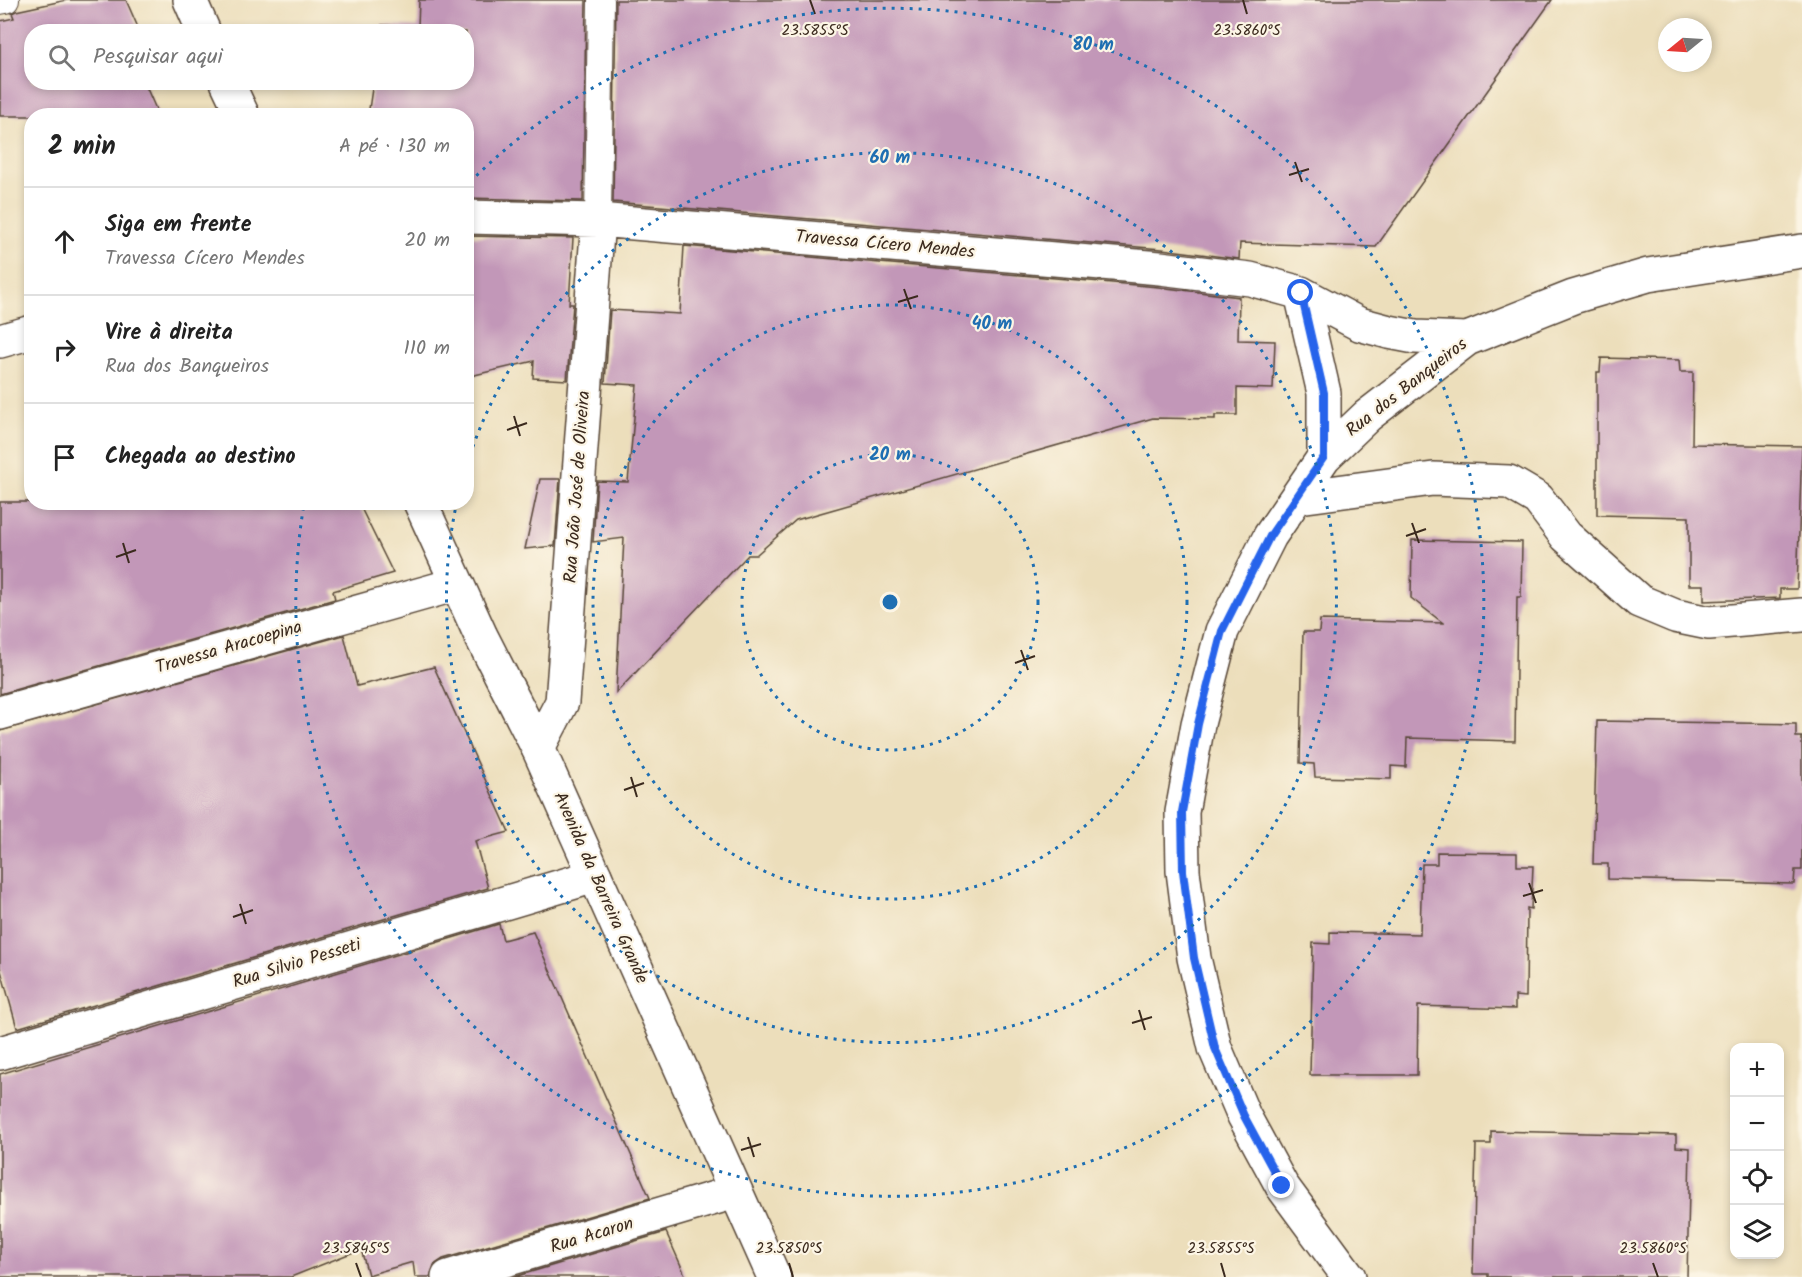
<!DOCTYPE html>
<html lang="pt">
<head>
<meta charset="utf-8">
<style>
	:root { --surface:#fff; --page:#f2f2f2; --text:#222; --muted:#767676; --line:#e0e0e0 }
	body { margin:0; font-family:Kalam,sans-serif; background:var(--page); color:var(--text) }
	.controls { position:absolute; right:18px; bottom:18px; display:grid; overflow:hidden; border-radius:12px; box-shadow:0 3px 9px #0003 }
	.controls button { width:54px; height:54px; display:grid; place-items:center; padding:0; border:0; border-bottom:2px solid var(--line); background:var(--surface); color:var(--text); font:30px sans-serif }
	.compass { position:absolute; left:1658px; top:18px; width:54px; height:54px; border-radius:50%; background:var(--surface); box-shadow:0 3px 9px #0003; rotate:252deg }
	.stop { position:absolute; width:18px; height:18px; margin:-14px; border:4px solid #2563eb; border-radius:50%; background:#fff }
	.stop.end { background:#2563eb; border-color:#fff; box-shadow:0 2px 6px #0008 }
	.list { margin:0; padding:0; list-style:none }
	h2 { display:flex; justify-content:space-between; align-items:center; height:78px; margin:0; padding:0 24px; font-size:26px }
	h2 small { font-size:20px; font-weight:400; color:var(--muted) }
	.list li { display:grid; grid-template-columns:39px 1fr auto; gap:18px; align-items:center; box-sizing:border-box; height:108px; padding:0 24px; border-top:2px solid var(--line) }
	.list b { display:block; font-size:22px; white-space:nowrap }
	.list p { margin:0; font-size:20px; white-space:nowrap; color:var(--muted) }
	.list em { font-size:20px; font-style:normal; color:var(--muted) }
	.icon { flex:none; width:33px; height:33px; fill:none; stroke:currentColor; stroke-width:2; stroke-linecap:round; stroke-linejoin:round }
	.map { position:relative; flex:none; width:1802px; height:1277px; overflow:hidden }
	.search { position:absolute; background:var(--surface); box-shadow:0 3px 9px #0003; left:24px; top:24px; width:450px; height:66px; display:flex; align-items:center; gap:15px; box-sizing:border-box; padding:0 21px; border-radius:24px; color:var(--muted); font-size:22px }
	.panel { position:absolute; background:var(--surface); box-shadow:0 3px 9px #0003; left:24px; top:108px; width:450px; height:402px; border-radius:24px }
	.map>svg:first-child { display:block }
	.building { fill:#c297b8 }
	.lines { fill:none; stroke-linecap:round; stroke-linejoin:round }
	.lane-casing { stroke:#564536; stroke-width:28 }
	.street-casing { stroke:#564536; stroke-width:36 }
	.secondary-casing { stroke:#564536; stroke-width:36 }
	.lane { stroke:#fff; stroke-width:26 }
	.street { stroke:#fff; stroke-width:33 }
	.secondary { stroke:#fff; stroke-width:33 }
	.route { stroke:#2563eb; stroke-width:8 }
	.ticks { fill:none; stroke:#3b2a1e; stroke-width:2 }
	.ring { fill:none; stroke:#1f6fb2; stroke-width:3; stroke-dasharray:3 6 }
	.labels { text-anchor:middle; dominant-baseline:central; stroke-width:4.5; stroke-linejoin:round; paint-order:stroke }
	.street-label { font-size:18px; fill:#3b2a1e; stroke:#fcf5e5 }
	.ticks-label { font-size:15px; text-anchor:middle; fill:#3b2a1e; stroke:#fcf5e5; stroke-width:4.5; stroke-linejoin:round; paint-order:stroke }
	.centre { fill:#1f6fb2; stroke:#fcf5e5; stroke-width:3 }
	.ring-label { font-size:18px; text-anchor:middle; font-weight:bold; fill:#1f6fb2; stroke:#fcf5e5; stroke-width:4.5; stroke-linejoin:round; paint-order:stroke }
</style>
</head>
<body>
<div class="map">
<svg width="1802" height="1277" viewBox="0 0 1802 1277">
	<rect width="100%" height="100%" fill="#fcf5e5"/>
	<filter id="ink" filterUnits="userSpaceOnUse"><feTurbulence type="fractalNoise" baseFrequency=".0167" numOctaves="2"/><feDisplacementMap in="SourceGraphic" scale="12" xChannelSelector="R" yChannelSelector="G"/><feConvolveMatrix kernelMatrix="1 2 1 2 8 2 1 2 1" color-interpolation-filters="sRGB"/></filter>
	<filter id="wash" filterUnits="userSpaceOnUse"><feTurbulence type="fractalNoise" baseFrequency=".008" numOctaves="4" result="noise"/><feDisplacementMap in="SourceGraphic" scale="24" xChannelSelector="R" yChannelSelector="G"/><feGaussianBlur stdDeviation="1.35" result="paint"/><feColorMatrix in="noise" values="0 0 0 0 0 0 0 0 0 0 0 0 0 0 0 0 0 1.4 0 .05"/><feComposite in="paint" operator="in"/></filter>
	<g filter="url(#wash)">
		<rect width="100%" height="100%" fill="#ecdebb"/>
		<g id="blocks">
			<path class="building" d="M67,0H126L140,32H32V82H144L159,116H0V21L14,18L12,13L16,11Z
				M419,0H586L583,201L466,198V116H368L373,82H466V32H381L382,25L418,27Z
				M616,0H1552L1376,247L1240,243L1239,259L1162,249L613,202Z
				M466,236L573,238L569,304H573L567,380L533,378L534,361L466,377Z
				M684,246L1158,287L1239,297L1238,340L1275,341L1273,389L1237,388V415H1215V419L1153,418L796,520L756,555H748L616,693L624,538L593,542L597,481L628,482L637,385L605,383L610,310L680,314Z
				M1601,358L1679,360L1680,372H1693L1692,444L1802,446L1797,589H1780V598L1704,601V585H1689V517L1597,515V372H1600Z
				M540,479H560L555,546L525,549Z
				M0,502H358L393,573L333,591L335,599L0,694Z
				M1412,540L1522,542L1521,597H1517L1515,741L1407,738L1406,767L1391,766V779L1315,777L1314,764L1300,763L1303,632H1319L1320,620L1443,623L1411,598Z
				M344,635L357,686L434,667L509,832L475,841L488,888L17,1028L0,967V731Z
				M1597,721L1796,724V737H1802V870H1795L1794,884L1608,879V864H1593Z
				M1437,852L1517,853V866H1533L1531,909L1527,908L1526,997L1515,996V1009L1418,1006L1417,1075H1310L1313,943L1330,944V932L1420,934L1422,864H1437Z
				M499,924L503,940L533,932L650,1198L443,1259L434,1265L430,1277H415L413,1262L368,1275L361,1249L291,1277H0V1074Z
				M1491,1131L1676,1135V1147L1690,1148L1687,1277H1488V1274H1473L1476,1144H1491Z
				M666,1232L686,1277H514Z"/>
		</g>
	</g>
	<g filter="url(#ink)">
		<use href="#blocks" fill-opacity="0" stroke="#564536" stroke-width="1.5"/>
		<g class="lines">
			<defs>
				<path id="lane" d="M0,1L6,0
					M598,220L601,0"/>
				<path id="street" d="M466,217L598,220L1160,268L1250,279L1301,293L1359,324L1389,332L1415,337L1467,339
					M1301,293L1324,393V457
					M0,341L32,332
					M1299,497L1433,479L1509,482L1538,499L1566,536L1639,601L1675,616L1709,623L1802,615
					M0,713L457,584
					M538,748L562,702L598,220
					M0,1053L595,876
					M448,1277L735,1192
					M1349,1277L1282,1186L1244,1116L1215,1048L1194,958L1183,871L1182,812L1198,724L1222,631L1270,536L1324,457L1367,416L1467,339L1573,297L1648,275L1802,251"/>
				<path id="secondary" d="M190,0L204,32
					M227,82L243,116
					M420,502L481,636L538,748L774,1277"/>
			</defs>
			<use href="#lane" class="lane-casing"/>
			<use href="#street" class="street-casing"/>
			<use href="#secondary" class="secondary-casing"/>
			<use href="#lane" class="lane"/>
			<use href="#street" class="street"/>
			<use href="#secondary" class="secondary"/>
		</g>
	</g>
	<g class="lines" filter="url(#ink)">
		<path class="route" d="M1282,1186L1244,1116L1215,1048L1194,958L1183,871L1182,812L1198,724L1222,631L1270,536L1324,457V393L1301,293"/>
	</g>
	<path class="ticks" d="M810,0L815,14M1243,0L1247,14M1295,162L1302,182M1289,175L1309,169M904,289L911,309M898,302L918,296M514,416L520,436M507,430L527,423M1412,523L1419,543M1406,536L1426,529M123,543L129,563M116,557L136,550M1021,650L1028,670M1015,663L1035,656M631,777L637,797M624,790L644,783M1529,883L1536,903M1523,896L1543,890M240,904L246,924M233,917L253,910M1139,1010L1145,1030M1132,1023L1152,1017M748,1137L754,1157M741,1150L761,1144M356,1263L361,1277M789,1263L793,1277M1221,1263L1225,1277M1653,1263L1658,1277"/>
	<g class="ring">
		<circle cx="890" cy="602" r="148"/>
		<circle cx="890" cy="602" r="297"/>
		<path d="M467 464A445 445 0 1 1 456 506"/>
		<path d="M470 182A594 594 0 1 1 304 504"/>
	</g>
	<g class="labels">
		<g class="street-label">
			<text transform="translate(885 245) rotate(5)">Travessa Cícero Mendes</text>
			<text transform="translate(1407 388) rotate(-38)">Rua dos Banqueiros</text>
			<text transform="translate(578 487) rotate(-86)">Rua João José de Oliveira</text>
			<text transform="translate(229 648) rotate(-16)">Travessa Aracoepina</text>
			<text transform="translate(600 888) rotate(66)">Avenida da Barreira Grande</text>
			<text transform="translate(297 964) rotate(-17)">Rua Silvio Pesseti</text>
			<text transform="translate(592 1236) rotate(-17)">Rua Acaron</text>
		</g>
	</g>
	<g class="ticks-label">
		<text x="815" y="35">23.5855°S</text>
		<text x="1247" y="35">23.5860°S</text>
		<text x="356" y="1253">23.5845°S</text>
		<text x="789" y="1253">23.5850°S</text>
		<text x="1221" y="1253">23.5855°S</text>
		<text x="1653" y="1253">23.5860°S</text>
	</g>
	<circle cx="890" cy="602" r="9" class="centre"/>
	<g class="ring-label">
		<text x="1093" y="50">80 m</text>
		<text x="890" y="163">60 m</text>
		<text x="992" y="329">40 m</text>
		<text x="890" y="460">20 m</text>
	</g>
</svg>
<div class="controls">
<button>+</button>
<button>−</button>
<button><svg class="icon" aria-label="locate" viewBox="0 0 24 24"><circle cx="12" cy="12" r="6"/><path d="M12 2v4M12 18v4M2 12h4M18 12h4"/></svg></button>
<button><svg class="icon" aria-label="layers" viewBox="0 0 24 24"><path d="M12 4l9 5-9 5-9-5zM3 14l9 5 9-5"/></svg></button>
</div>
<svg class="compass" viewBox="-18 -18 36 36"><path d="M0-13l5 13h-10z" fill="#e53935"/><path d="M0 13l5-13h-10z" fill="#767676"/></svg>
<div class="stop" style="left:1301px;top:293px"></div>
<div class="stop end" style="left:1282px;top:1186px"></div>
<div class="search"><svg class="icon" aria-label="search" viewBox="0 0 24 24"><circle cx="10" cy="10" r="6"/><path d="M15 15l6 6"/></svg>Pesquisar aqui</div>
<section class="panel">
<h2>2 min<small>A pé · 130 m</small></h2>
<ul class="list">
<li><svg class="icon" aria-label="ahead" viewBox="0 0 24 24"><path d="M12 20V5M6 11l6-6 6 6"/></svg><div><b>Siga em frente</b><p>Travessa Cícero Mendes</p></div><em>20 m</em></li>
<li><svg class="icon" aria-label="right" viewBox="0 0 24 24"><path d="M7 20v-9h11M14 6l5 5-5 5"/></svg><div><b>Vire à direita</b><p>Rua dos Banqueiros</p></div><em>110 m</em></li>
<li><svg class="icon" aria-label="arrive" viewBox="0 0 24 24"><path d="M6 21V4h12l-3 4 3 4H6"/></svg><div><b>Chegada ao destino</b></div></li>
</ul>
</section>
</div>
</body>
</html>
